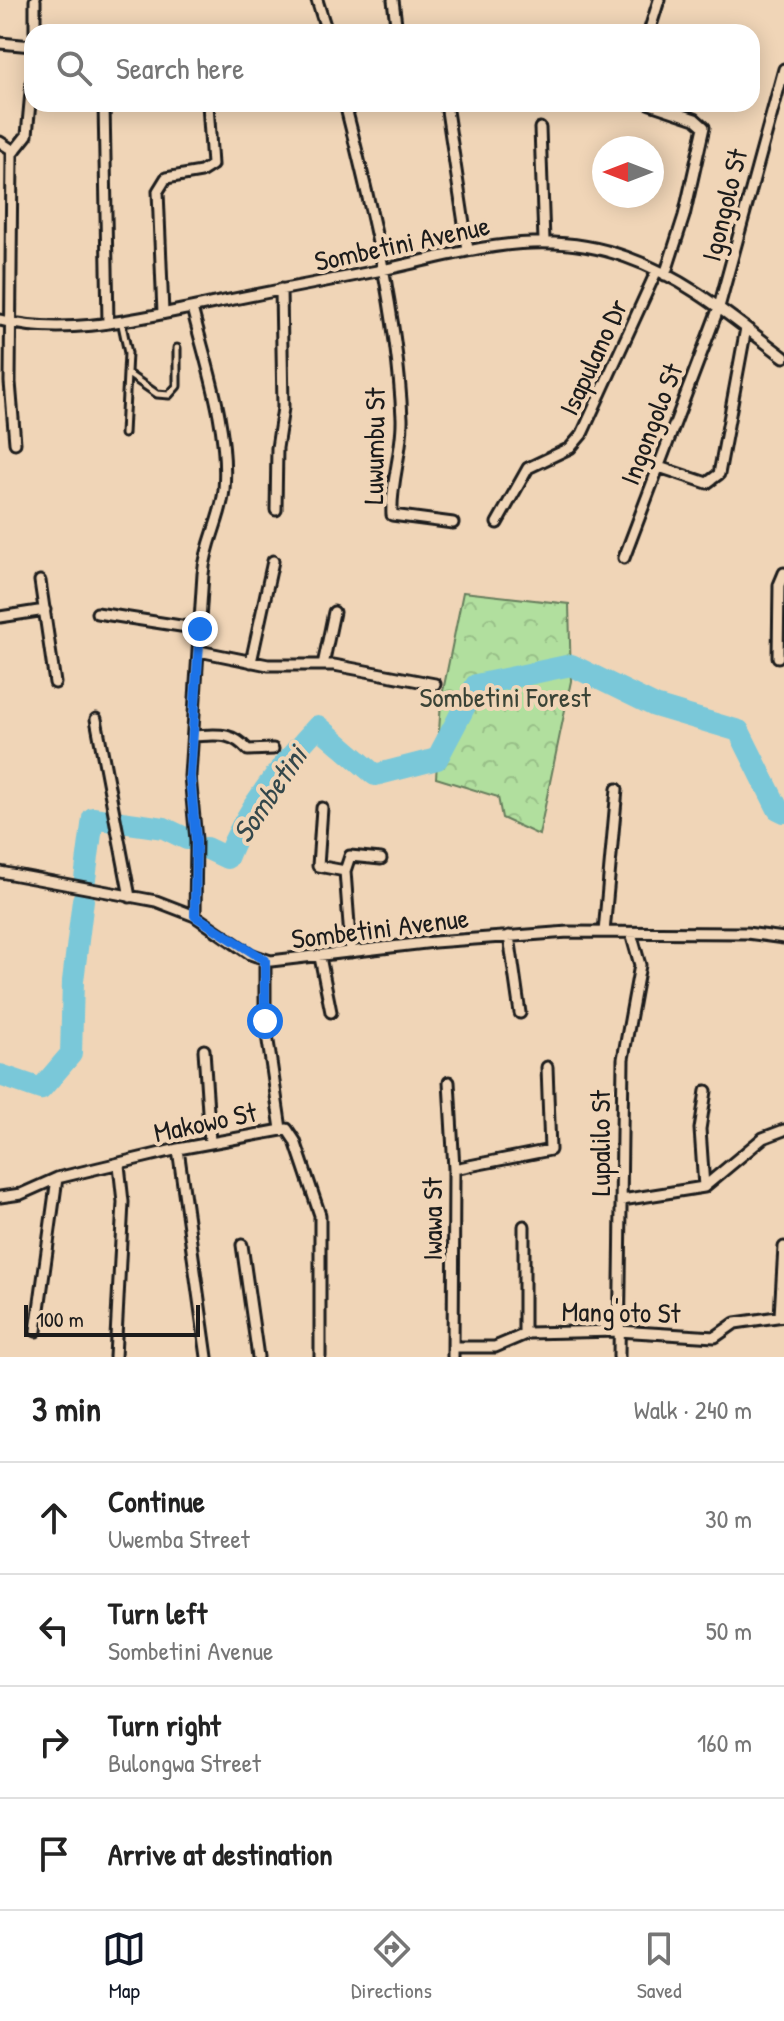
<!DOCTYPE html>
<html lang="en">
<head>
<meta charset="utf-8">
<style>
	:root { --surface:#fff; --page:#f2f2f2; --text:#222; --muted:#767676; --line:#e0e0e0; --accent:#111827 }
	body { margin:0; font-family:"Patrick Hand",sans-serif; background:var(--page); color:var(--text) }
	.compass { position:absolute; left:592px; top:136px; width:72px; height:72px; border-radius:50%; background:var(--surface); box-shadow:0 4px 20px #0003; rotate:270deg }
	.scale { position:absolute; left:24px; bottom:20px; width:176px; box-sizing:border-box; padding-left:8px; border:4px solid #1c1c1c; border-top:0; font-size:22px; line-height:28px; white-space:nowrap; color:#1c1c1c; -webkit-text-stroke:6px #f0d5b7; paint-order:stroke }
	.stop { position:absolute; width:24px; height:24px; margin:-18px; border:6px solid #1a73e8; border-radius:50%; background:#fff }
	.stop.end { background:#1a73e8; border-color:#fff; box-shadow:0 2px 8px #0008 }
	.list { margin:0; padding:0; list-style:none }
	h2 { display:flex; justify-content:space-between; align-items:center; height:104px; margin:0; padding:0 32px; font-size:34px }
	h2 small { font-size:26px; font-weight:400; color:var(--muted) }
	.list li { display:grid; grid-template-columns:52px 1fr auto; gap:24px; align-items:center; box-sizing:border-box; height:112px; padding:0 32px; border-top:2px solid var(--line) }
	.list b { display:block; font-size:30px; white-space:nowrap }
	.list p { margin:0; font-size:26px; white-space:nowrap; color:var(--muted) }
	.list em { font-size:26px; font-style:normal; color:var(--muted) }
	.icon { flex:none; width:44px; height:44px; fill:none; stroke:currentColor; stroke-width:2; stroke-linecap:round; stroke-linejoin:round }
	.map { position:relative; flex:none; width:784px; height:1357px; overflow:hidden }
	.search { position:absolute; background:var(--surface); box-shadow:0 4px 20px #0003; left:24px; right:24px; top:24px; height:88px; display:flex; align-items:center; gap:20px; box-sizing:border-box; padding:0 28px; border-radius:24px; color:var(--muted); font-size:30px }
	.sheet { height:552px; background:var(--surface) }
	nav { display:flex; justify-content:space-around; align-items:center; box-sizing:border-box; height:112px; border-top:2px solid var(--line); background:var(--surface); font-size:22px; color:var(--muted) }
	nav a { display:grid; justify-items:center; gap:4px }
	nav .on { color:var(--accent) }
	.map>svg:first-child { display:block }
	.forest { fill:url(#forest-crowns); stroke:#667e5d; stroke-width:2 }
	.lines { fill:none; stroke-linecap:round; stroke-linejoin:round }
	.river { stroke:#7ac8d9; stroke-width:22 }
	.lane-casing { stroke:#1c1c1c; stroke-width:11 }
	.street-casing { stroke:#1c1c1c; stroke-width:15 }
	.lane { stroke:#f0d5b7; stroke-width:5 }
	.street { stroke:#f0d5b7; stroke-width:9 }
	.route { stroke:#1a73e8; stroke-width:10 }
	.labels { text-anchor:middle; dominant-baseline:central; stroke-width:8; stroke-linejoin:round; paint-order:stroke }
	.street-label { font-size:28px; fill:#1c1c1c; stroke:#f0d5b7 }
	.park-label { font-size:28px; fill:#3a4336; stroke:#f0d5b7 }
	.water-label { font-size:30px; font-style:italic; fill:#34474b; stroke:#f0d5b7 }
</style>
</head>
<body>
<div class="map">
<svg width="784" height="1357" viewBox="0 0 784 1357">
	<defs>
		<pattern id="forest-crowns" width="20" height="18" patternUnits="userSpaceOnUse" patternTransform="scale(2)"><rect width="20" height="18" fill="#b1df9e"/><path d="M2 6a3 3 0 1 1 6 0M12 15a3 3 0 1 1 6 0" fill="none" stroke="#98bf88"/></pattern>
	</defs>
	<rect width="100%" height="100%" fill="#f0d5b7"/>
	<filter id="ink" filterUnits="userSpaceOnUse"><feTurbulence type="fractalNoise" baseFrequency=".0125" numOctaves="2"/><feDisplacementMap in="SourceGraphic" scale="16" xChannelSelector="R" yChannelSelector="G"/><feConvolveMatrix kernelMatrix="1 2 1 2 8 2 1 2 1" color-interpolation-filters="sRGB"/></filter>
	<g filter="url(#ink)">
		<path class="forest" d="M463,592L569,604L571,681L539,835L502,818L498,797L436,778L441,701Z"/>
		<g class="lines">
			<path class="river" d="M206,848L227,858C247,807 281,766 318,726L375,775L437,759L476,685L571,665L655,706L739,731L778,809L784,812
				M85,879L93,818L164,828L187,839
				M0,1075L41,1089L71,1054L73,981L83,900"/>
			<defs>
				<path id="lane" d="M121,320L128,353L124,434
					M128,374L157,394L169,395L177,386V348"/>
				<path id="street" d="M317,0L327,32
					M393,0L397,32
					M35,32V0
					M649,32L659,0
					M0,43L32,46
					M104,104L108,323
					M345,104C371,206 397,312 402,418C403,451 390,483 392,515L453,523
					M446,104L468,250
					M650,104L695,119L704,127L684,216L665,275
					M540,128L544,241
					M0,142L14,151
					M192,308C207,367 229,429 224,490C221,519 206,542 203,574L190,776L196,840L195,916
					M163,313L158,191L166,178L201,172L212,165L208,104
					M0,320C59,336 128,321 186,309C251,295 317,283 382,270C465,252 543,226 626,257C686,278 734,319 784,357
					M15,443L10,382L12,154L27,135L32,81
					M659,467L707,483L719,474L746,328
					M276,510L277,448L283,408L281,289
					M497,523L528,468L570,448L582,434L657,270
					M624,558L719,307L784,69
					M40,581L55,683
					M97,613L200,629
					M0,617L45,610
					M199,651L268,665H334L435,684
					M778,657L779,585L784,573
					M251,662L273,561
					M323,665L334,612
					M96,719L130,897
					M193,736C217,735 231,731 248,750L273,749
					M322,808L318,866L345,871
					M0,872L156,901L195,916L250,954L271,961L434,942L568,932L747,933L784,938
					M604,932L617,789
					M509,936L520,1013
					M351,952L345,871L350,856L381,859
					M320,957L331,1012
					M265,960V1021L281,1129
					M204,1050L210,1142
					M449,1082L454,1169L453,1357
					M706,1091L700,1129L704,1187L763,1138L784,1130
					M178,1149L207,1357
					M454,1169L550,1150L547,1067
					M0,1197L21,1194L57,1178L178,1149L287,1129L295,1141L320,1215V1357
					M622,1200L704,1187
					M242,1245L258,1357
					M780,1316L784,1247
					M36,1331L57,1178
					M524,1334V1226
					M454,1347H495L528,1333L618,1331L715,1337L735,1323L784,1316
					M115,1357L123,1202L119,1165
					M619,1357L623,1059L640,965L631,933"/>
			</defs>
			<use href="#lane" class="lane-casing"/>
			<use href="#street" class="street-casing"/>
			<use href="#lane" class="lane"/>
			<use href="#street" class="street"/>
		</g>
	</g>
	<g class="lines" filter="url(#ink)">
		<path class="route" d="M200,629L190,776L196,840L195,916L265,960V1021"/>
	</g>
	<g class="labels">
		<g class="street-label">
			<text transform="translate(724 205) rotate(-76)">Igongolo St</text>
			<text transform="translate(402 243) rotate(-12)">Sombetini Avenue</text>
			<text transform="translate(593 357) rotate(-65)">Isapulano Dr</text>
			<text transform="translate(651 424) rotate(-69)">Ingongolo St</text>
			<text transform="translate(374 446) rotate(-89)">Luwumbu St</text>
			<text transform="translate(380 928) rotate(-7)">Sombetini Avenue</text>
			<text transform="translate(205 1122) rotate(-12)">Makowo St</text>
			<text transform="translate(600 1143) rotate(-90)">Lupalilo St</text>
			<text transform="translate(432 1219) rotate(-90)">Iwawa St</text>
			<text transform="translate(621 1312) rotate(1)">Mang'oto St</text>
		</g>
		<g class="park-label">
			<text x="505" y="697">Sombetini Forest</text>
		</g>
		<g class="water-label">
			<text transform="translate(269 794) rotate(-56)">Sombetini</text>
		</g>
	</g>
</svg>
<svg class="compass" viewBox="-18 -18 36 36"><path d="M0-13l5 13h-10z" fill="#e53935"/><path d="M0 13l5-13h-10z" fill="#767676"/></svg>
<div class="scale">100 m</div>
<div class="stop" style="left:265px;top:1021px"></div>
<div class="stop end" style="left:200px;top:629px"></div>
<div class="search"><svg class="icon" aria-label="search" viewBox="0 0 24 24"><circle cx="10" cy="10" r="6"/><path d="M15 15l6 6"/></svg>Search here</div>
</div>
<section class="sheet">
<h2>3 min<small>Walk · 240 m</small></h2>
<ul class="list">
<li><svg class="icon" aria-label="ahead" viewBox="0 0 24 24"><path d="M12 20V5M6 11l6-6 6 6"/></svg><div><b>Continue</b><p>Uwemba Street</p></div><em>30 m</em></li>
<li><svg class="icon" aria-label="left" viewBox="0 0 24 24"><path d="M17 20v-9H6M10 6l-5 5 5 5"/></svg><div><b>Turn left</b><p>Sombetini Avenue</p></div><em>50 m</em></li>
<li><svg class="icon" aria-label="right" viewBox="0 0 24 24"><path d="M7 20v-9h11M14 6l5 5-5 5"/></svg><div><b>Turn right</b><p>Bulongwa Street</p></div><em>160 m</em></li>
<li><svg class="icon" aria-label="arrive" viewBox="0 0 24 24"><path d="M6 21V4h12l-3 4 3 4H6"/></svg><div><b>Arrive at destination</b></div></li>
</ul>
</section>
<nav>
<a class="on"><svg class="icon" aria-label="map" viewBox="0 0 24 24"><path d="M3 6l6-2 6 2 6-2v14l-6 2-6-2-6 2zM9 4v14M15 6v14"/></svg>Map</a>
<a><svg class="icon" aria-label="directions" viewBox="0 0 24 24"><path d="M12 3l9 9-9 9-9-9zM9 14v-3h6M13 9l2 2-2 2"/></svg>Directions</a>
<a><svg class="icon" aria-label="saved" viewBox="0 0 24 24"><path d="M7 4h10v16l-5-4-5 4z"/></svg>Saved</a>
</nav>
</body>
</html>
